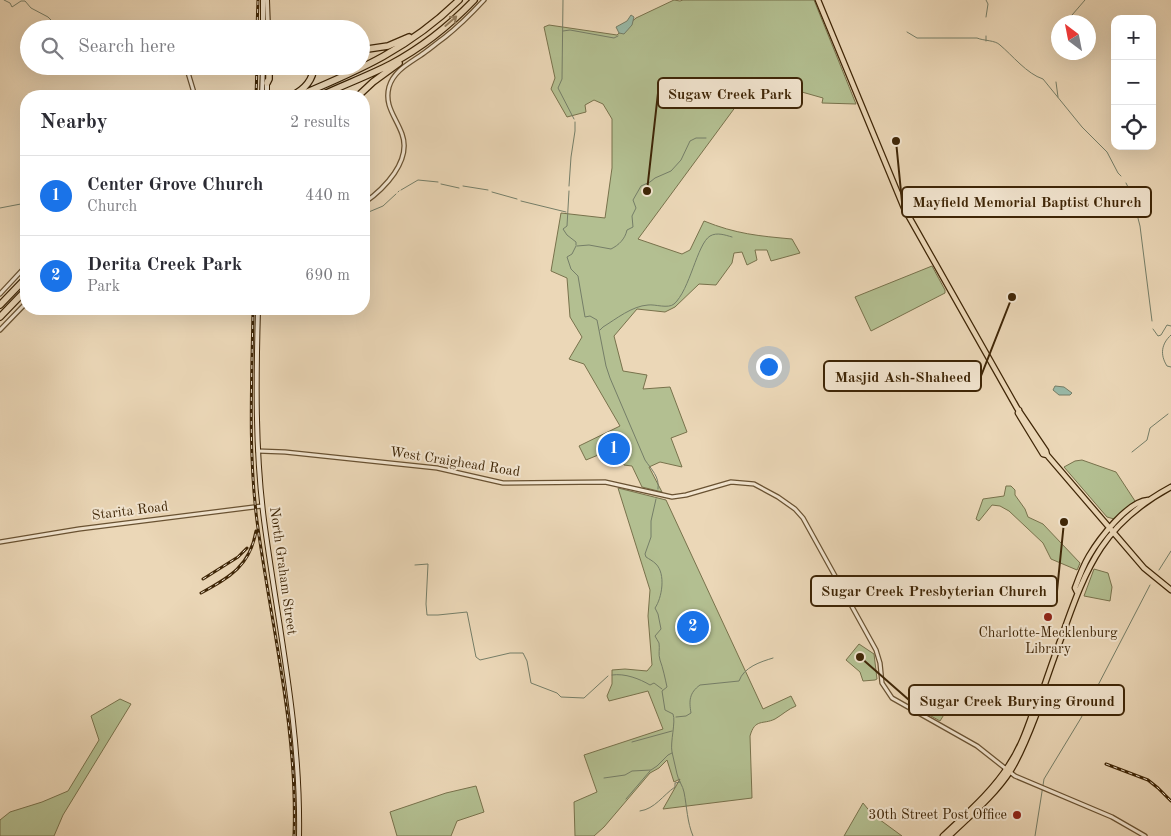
<!DOCTYPE html>
<html lang="en">
<head>
<meta charset="utf-8">
<style>
	:root { --surface:#fff; --page:#f2f2f3; --text:#2b2b33; --muted:#7c7c81; --line:#e1e1e2; --accent:#1a73e8 }
	body { margin:0; font-family:"Old Standard TT",serif; background:var(--page); color:var(--text) }
	.controls { position:absolute; right:15px; top:15px; display:grid; overflow:hidden; border-radius:10px; box-shadow:0 5px 20px #0002 }
	.controls button { width:45px; height:45px; display:grid; place-items:center; padding:0; border:0; border-bottom:1px solid var(--line); background:var(--surface); color:var(--text); font:25px sans-serif }
	.compass { position:absolute; left:1051px; top:15px; width:45px; height:45px; border-radius:50%; background:var(--surface); box-shadow:0 5px 20px #0002; rotate:328deg }
	.you { position:absolute; left:768px; top:366px; width:18px; height:18px; margin:-12px; border:4px solid #fff; border-radius:50%; background:#1a73e8; box-shadow:0 0 0 8px #1a73e833 }
	.badge { display:grid; place-items:center; width:32px; height:32px; border-radius:50%; background:var(--accent); color:#fff; font-size:16px; font-weight:700 }
	.pin { position:absolute; translate:-50% -50%; border:2px solid #fff; box-shadow:0 1px 5px #0006 }
	.list { margin:0; padding:0; list-style:none }
	h2 { display:flex; justify-content:space-between; align-items:center; height:65px; margin:0; padding:0 20px; font-size:21px }
	h2 small { font-size:16px; font-weight:400; color:var(--muted) }
	.list li { display:grid; grid-template-columns:32px 1fr auto; gap:15px; align-items:center; box-sizing:border-box; height:80px; padding:0 20px; border-top:1px solid var(--line) }
	.list b { display:block; font-size:19px; white-space:nowrap }
	.list p { margin:0; font-size:16px; white-space:nowrap; color:var(--muted) }
	.list em { font-size:16px; font-style:normal; color:var(--muted) }
	.icon { flex:none; width:28px; height:28px; fill:none; stroke:currentColor; stroke-width:2; stroke-linecap:round; stroke-linejoin:round }
	.map { position:relative; flex:none; width:1171px; height:836px; overflow:hidden }
	.search { position:absolute; background:var(--surface); box-shadow:0 5px 20px #0002; left:20px; top:20px; width:350px; height:55px; display:flex; align-items:center; gap:12px; box-sizing:border-box; padding:0 18px; border-radius:28px; color:var(--muted); font-size:19px }
	.panel { position:absolute; background:var(--surface); box-shadow:0 5px 20px #0002; left:20px; top:90px; width:350px; height:225px; border-radius:20px }
	.map>svg:first-child { display:block }
	.green { fill:#b3bf91; stroke:#78724c }
	.water { fill:#99baa9; stroke:#757e68 }
	.lines { fill:none; stroke-linecap:round; stroke-linejoin:round }
	.stream { stroke:#757e68; stroke-width:1 }
	.tertiary-casing { stroke:#695232; stroke-width:5.5 }
	.secondary-casing { stroke:#3e2506; stroke-width:6 }
	.primary-casing { stroke:#3e2506; stroke-width:7 }
	.motorway-casing { stroke:#3e2506; stroke-width:8 }
	.tertiary { stroke:#f2e5d0; stroke-width:3 }
	.secondary { stroke:#f2e5d0; stroke-width:4 }
	.primary { stroke:#ebd7b7; stroke-width:4.5 }
	.motorway { stroke:#ebd7b7; stroke-width:5.5 }
	.rail-casing { stroke:#3e2506; stroke-width:3 }
	.rail { stroke:#f2e5d0; stroke-width:1; stroke-dasharray:4; stroke-linecap:butt }
	.oneway { stroke:#947e5e }
	.poi-dot { fill:#8f2418; stroke:#f2e5d0; stroke-width:2 }
	.labels { text-anchor:middle; dominant-baseline:central; stroke-width:4; stroke-linejoin:round; paint-order:stroke }
	.street-label { font-size:14px; fill:#3e2506; stroke:#f2e5d0 }
	.poi-label { font-size:14px; fill:#3e2506; stroke:#f2e5d0 }
	.leader { fill:none; stroke:#3e2506; stroke-width:2 }
	.callout-dot { fill:#3e2506; stroke:#f2e5d0; stroke-width:2 }
	.callout { fill:#f2e5d0; stroke:#3e2506; stroke-width:2 }
	.callout-label { font-size:15px; text-anchor:middle; font-weight:bold; fill:#3e2506 }
</style>
</head>
<body>
<div class="map">
<svg width="1171" height="836" viewBox="0 0 1171 836">
	<rect width="100%" height="100%" fill="#ebd7b7"/>
	<filter id="stains"><feTurbulence type="fractalNoise" baseFrequency=".004" numOctaves="4"/><feColorMatrix values="0 0 0 0 .2 0 0 0 0 .09 0 0 0 0 .02 0 0 0 .5 -.17"/></filter>
	<radialGradient id="worn" r=".72"><stop offset=".6" stop-color="#630" stop-opacity="0"/><stop offset="1" stop-color="#630" stop-opacity=".3"/></radialGradient>
	<path class="green" d="M674,0L680,1L683,0H814L856,104L822,103L823,98L756,79L638,239L682,254L690,250L704,221C736,234 759,236 792,239L800,253L771,261L767,250H755L757,260L747,265L742,252L734,253L732,263L716,285L699,284L675,307L665,312L637,309L614,336L623,371L647,375L643,389L670,387L687,432L671,438L682,467L660,462L649,467L662,492L642,487L632,466L624,465L622,460L611,459L608,451L586,460L579,446L620,426L584,364L569,359L582,337L570,317L567,278L551,271L561,213L605,218L612,168V119L603,104L594,100L585,105L586,112L567,117L551,89L555,78L544,27L549,25L617,35L636,18Z
		M932,266L945,290V293L871,331L855,297Z
		M1082,460L1116,472L1135,501L1114,519L1107,517L1064,467L1075,461Z
		M1006,486H1011L1015,490V495L1025,509L1028,517L1043,524L1080,563L1078,568L1077,570L1051,559L1043,543L1009,511L1000,506L992,505L979,521L976,519L983,499L1004,496Z
		M618,488L666,500L763,709L791,696L796,706C788,709 782,715 775,719C763,725 755,718 750,736L752,798L663,809L680,779L674,782L667,760L659,768L650,773L604,827L594,836H575L574,802L597,792L584,755L663,729L648,691L609,701L607,696L612,684V670L625,669L647,671L652,665L648,616L650,590Z
		M1094,569L1108,573L1112,587L1110,601L1084,596Z
		M859,644L874,654L877,679L875,680L863,681L860,672L846,660Z
		M927,698L950,705L940,721L922,711Z
		M120,699L131,704L63,815L54,836H0V820L10,812L42,802L68,791L99,740L91,716Z
		M476,786L484,812L457,821L451,836H397L390,812L446,793Z
		M863,803L872,814L902,836H844Z"/>
	<path class="water" d="M631,15L634,17L632,25L624,34L619,33L616,27L627,21Z
		M1055,386L1064,387L1072,393L1070,395H1059L1053,390Z"/>
	<g class="lines">
		<path class="stream" d="M4,0L10,3L12,7L21,1H25L31,8L48,17L60,29
			M563,0L562,79L558,88L574,119
			M986,17L988,4L986,0
			M1066,22L1085,0
			M563,31L570,30L614,38L618,36
			M907,32L917,38H977C984,41 995,40 1000,45C1012,55 1027,74 1043,79L1082,127L1107,152L1118,173L1121,176
			M986,36V41
			M1055,45L1058,39
			M1056,82L1058,97
			M1126,183L1132,195L1140,226L1152,321
			M441,184L459,188
			M463,186L488,190
			M569,186L571,157L575,131V122
			M401,190L418,180L438,182
			M569,191L567,226L563,229L567,235L576,242V245
			M398,192L399,191
			M492,192L517,199
			M521,201L566,212
			M0,208L26,203
			M364,214L383,206L396,194
			M576,246L572,254L567,257L571,269L578,276L585,317L590,316L597,320L606,366L610,378L645,460C651,469 660,477 658,489
			M577,246L589,245L611,249C619,245 625,239 627,230L633,227L632,216L636,208L633,200L641,186L650,182L655,178L671,171L681,160L690,141L696,138H706
			M1153,329L1158,336L1161,335L1167,325L1171,326
			M600,330L603,327C616,319 632,306 648,305C655,304 668,309 674,304C690,290 697,244 710,236C717,232 725,235 732,237
			M1171,335C1161,344 1160,355 1167,366L1171,367
			M1132,452L1147,440L1150,428L1168,414
			M656,499L651,521V537L645,554L646,557C649,559 653,561 656,564C666,574 662,598 655,608L658,614L661,629L655,636C656,638 658,641 659,643C660,649 658,654 660,660C663,668 665,678 667,687L662,691L665,710L673,714C676,722 670,742 672,752C674,759 675,767 677,774C678,780 683,786 684,792C687,807 687,822 693,836
			M415,565L428,564L426,604L427,615H438L467,612L476,657L480,660L510,653H523L527,661L531,683L557,693L561,697L584,698L608,676
			M1159,570L1171,551
			M612,675C625,673 640,679 650,685L654,683L662,689
			M676,717L686,716L691,713C689,701 689,693 700,685L739,681C744,667 760,662 773,658
			M632,742L672,731
			M604,778L625,775L632,771L651,770L657,766L668,755L672,753
			M626,799L650,771
			M640,811C655,809 663,795 675,787V783L680,782
			M1035,836L1044,779L1081,718L1150,585"/>
		<defs>
			<path id="tertiary" d="M186,66L195,96
				M364,203C384,189 412,161 402,134C396,117 384,106 389,87C394,70 410,63 424,53C431,48 438,42 445,37C459,26 472,13 484,0
				M0,294L26,266
				M0,330L26,303
				M258,451L285,452L437,468L503,483L605,482L672,497L686,495L731,482L754,484L778,497L795,509L803,518L876,650L880,663L882,683L892,698L977,746L1015,776L1112,817L1145,836
				M0,542L79,529L262,506"/>
			<path id="secondary" d="M267,0L268,29
				M263,29V0
				M262,96L263,66
				M267,96V81
				M258,309C256,379 255,450 264,520C278,626 301,729 299,836"/>
			<path id="primary" d="M818,0L904,208L1017,408L1046,451L1047,455
				M1019,410L1018,413L1043,454L1047,455L1144,568L1171,590
				M1077,592L1075,588C1079,577 1083,566 1089,556C1099,539 1128,501 1148,500
				M943,836C966,814 992,792 1009,765C1022,746 1029,723 1037,701L1040,699
				M949,836C971,815 995,795 1011,770C1024,749 1032,725 1041,702L1040,699C1047,677 1055,655 1063,633C1087,565 1104,523 1171,487"/>
			<path id="motorway" d="M361,50L388,46L409,37
				M267,83L269,79V66
				M291,96C304,90 313,81 314,66
				M298,96C360,70 410,48 459,0
				M320,96C343,85 368,76 391,64C421,48 450,25 474,0
				M358,96L373,82L399,63
				M0,305L26,278
				M0,317L26,290"/>
		</defs>
		<use href="#tertiary" class="tertiary-casing"/>
		<use href="#secondary" class="secondary-casing"/>
		<use href="#primary" class="primary-casing"/>
		<use href="#motorway" class="motorway-casing"/>
		<use href="#tertiary" class="tertiary"/>
		<use href="#secondary" class="secondary"/>
		<use href="#primary" class="primary"/>
		<use href="#motorway" class="motorway"/>
		<defs>
			<path id="rail" d="M257,29L258,0
				M256,96L257,66
				M253,309C252,379 248,450 257,521C271,625 298,730 294,836
				M203,579L238,557L247,548
				M201,593C230,577 250,566 256,531
				M1106,764L1148,780L1158,788L1171,801"/>
		</defs>
		<use href="#rail" class="rail-casing"/>
		<use href="#rail" class="rail"/>
	</g>
	<defs><path id="oneway-shaft" d="M-6 0H5M1.5-3L5.5 0L1.5 3" fill="none" stroke-width="1.6" stroke-linecap="round" stroke-linejoin="round" transform="scale(1.25)"/></defs>
	<use class="oneway" href="#oneway-shaft" transform="translate(451 21) rotate(-41)"/>
	<g class="poi-dot">
		<circle cx="1048" cy="617" r="5"/>
		<circle cx="1017" cy="815" r="5"/>
	</g>
	<g class="labels">
		<g class="street-label">
			<text transform="translate(455 462) rotate(9)">West Craighead Road</text>
			<text transform="translate(130 511) rotate(-7)">Starita Road</text>
			<text transform="translate(283 571) rotate(82)">North Graham Street</text>
		</g>
		<g class="poi-label">
			<text x="1048" y="633">Charlotte-Mecklenburg<tspan x="1048" dy="16">Library</tspan></text>
			<text x="1007" y="815" text-anchor="end">30th Street Post Office</text>
		</g>
	</g>
	<path class="leader" d="M647 191L658 93M896 141L902 202M1012 297L981 376M1064 522L1057 591M860 657L909 700"/>
	<g class="callout-dot">
		<circle cx="647" cy="191" r="5"/>
		<circle cx="896" cy="141" r="5"/>
		<circle cx="1012" cy="297" r="5"/>
		<circle cx="1064" cy="522" r="5"/>
		<circle cx="860" cy="657" r="5"/>
	</g>
	<g class="callout">
		<rect x="658" y="78" width="144" height="30" rx="5"/>
		<rect x="902" y="187" width="249" height="30" rx="5"/>
		<rect x="824" y="361" width="157" height="30" rx="5"/>
		<rect x="811" y="576" width="246" height="30" rx="5"/>
		<rect x="909" y="685" width="215" height="30" rx="5"/>
	</g>
	<g class="callout-label">
		<text x="730" y="99">Sugaw Creek Park</text>
		<text x="1027" y="207">Mayfield Memorial Baptist Church</text>
		<text x="903" y="382">Masjid Ash-Shaheed</text>
		<text x="934" y="596">Sugar Creek Presbyterian Church</text>
		<text x="1017" y="706">Sugar Creek Burying Ground</text>
	</g>
	<rect width="100%" height="100%" filter="url(#stains)"/>
	<rect width="100%" height="100%" fill="url(#worn)"/>
</svg>
<div class="controls">
<button>+</button>
<button>−</button>
<button><svg class="icon" aria-label="locate" viewBox="0 0 24 24"><circle cx="12" cy="12" r="6"/><path d="M12 2v4M12 18v4M2 12h4M18 12h4"/></svg></button>
</div>
<svg class="compass" viewBox="-18 -18 36 36"><path d="M0-13l5 13h-10z" fill="#e53935"/><path d="M0 13l5-13h-10z" fill="#7c7c81"/></svg>
<div class="you"></div>
<div class="pin badge" style="left:614px;top:449px">1</div>
<div class="pin badge" style="left:693px;top:627px">2</div>
<div class="search"><svg class="icon" aria-label="search" viewBox="0 0 24 24"><circle cx="10" cy="10" r="6"/><path d="M15 15l6 6"/></svg>Search here</div>
<section class="panel">
<h2>Nearby<small>2 results</small></h2>
<ul class="list">
<li><span class="badge">1</span><div><b>Center Grove Church</b><p>Church</p></div><em>440 m</em></li>
<li><span class="badge">2</span><div><b>Derita Creek Park</b><p>Park</p></div><em>690 m</em></li>
</ul>
</section>
</div>
</body>
</html>
